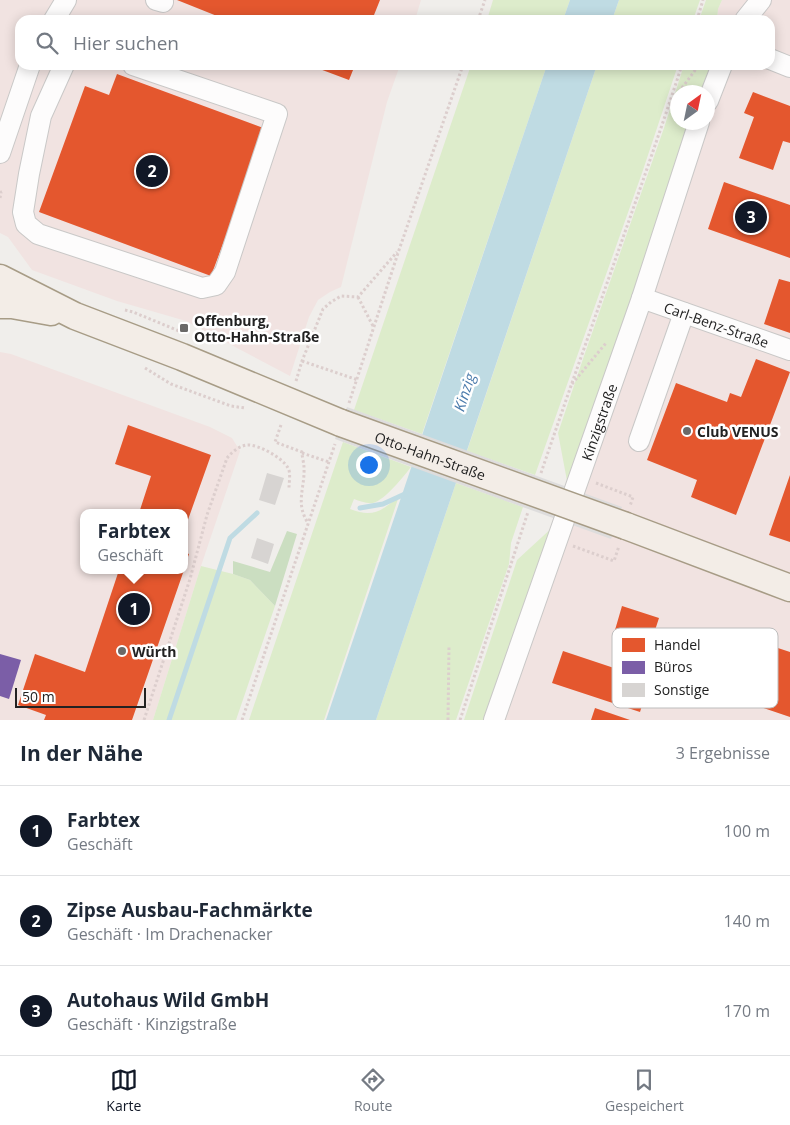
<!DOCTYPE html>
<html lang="de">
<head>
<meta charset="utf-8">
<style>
	:root { --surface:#fff; --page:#f6f6f7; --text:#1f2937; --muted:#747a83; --line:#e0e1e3; --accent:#111827 }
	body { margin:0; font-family:"Open Sans",sans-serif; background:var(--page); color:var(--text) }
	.compass { position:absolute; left:670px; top:85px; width:45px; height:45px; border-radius:50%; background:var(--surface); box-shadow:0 2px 12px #0003; rotate:33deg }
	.scale { position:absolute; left:15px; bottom:12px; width:131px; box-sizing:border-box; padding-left:5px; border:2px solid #222; border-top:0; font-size:14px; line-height:18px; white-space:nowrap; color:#222; -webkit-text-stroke:4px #fff; paint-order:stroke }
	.you { position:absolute; left:368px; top:464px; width:18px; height:18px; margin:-12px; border:4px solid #fff; border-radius:50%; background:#1a73e8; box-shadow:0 0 0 8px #1a73e833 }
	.badge { display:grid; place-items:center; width:32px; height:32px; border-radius:50%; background:var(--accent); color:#fff; font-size:16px; font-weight:700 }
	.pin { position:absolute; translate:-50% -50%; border:2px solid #fff; box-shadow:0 1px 5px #0006 }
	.popup { position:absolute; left:80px; top:509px; width:108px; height:65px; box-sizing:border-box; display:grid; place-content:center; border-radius:10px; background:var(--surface); filter:drop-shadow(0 1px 4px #0005); font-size:16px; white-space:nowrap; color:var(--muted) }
	.popup b { font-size:19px; color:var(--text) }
	.popup::after { content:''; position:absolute; left:50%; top:100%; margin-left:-10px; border:10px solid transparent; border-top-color:var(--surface) }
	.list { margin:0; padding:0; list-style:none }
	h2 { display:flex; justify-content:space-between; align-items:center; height:65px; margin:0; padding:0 20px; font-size:21px }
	h2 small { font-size:16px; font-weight:400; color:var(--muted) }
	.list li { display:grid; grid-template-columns:32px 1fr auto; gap:15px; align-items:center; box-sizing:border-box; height:90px; padding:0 20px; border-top:1px solid var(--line) }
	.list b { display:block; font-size:19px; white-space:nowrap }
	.list p { margin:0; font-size:16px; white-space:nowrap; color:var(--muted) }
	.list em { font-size:16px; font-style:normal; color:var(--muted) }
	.icon { flex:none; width:28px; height:28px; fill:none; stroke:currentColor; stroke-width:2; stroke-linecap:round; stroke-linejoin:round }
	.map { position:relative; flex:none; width:790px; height:720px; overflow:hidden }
	.search { position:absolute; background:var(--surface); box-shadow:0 2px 12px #0003; left:15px; right:15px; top:15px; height:55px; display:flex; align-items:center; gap:12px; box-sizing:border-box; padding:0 18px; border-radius:15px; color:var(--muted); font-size:19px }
	.sheet { height:335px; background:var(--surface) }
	nav { display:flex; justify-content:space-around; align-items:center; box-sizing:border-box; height:70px; border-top:1px solid var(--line); background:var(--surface); font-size:14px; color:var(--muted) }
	nav a { display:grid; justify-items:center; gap:2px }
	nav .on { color:var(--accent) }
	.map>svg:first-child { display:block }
	.commercial { fill:#f1e3e1; fill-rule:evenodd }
	.grass { fill:#ddeccb }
	.forest { fill:#cbdec1 }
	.water { fill:#bfdbe3 }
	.pier { fill:#dedddd }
	.shops { fill:#e4572e }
	.offices { fill:#7b5ea7 }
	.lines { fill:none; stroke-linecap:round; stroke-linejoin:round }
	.stream { stroke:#bfdbe3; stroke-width:5 }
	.building { fill:#d7d4d2 }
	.minor-casing { stroke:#c9c8c7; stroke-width:22 }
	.major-casing { stroke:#a79c86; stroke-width:29 }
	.path { stroke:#dccecd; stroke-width:3; stroke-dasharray:2.5 2.5; stroke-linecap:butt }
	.minor { stroke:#fdfcfc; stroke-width:20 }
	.major { stroke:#f3ede7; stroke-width:26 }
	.major-bridge-casing { stroke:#a79c86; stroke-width:29; stroke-linecap:butt }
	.major-bridge { stroke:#f3ede7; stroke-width:26 }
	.poi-dot { fill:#6a6968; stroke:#fff; stroke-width:2 }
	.labels { text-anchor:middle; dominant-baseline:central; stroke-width:5; stroke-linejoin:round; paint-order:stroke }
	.poi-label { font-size:14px; font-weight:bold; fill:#222; stroke:#fff; text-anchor:start }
	.street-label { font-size:14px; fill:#222; stroke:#fff }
	.water-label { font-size:15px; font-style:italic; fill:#4a7aab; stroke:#fff }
	.key { fill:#fff; stroke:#bdbdbd; stroke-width:1 }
	.key-label { font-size:14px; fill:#222 }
</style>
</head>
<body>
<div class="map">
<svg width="790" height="720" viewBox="0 0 790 720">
	<rect width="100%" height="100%" fill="#f0eeeb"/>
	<path class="commercial" d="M0,0H421L415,20H20V65H400L387,102L341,287L330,292L318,300L309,317L290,376L186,321L117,301L32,270L8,237L0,233Z
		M722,0H790V720H486L568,486L659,217L708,122V92L712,65H770V20H717L718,9Z
		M0,352L11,354L210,427L232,438L240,451L201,566L153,720H0ZM84,513H184V570H84Z"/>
	<path class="grass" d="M493,0H570L563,20H487Z
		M619,0H700L693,20H612Z
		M706,0H722L718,9L717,20H699Z
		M471,65H547L422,434L354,410Z
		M597,65H678L642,173L535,475L467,451Z
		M684,65H712L703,92H678V122L692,123L659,217L568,486L558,433L584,356L664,128Z
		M343,442L411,467C404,476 385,500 373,503C367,504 360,501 354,499L350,509C373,518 382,511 399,496L324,720H249Z
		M456,483L523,507L511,543L509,564L456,720H376Z
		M555,525L486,720H464L517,560Z
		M201,566L233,574L250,580L275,606L236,720H153Z"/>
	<path class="forest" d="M287,531L297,534L275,606L250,580L233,574V561L270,572Z"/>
	<path class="water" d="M570,0H619L612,20H563Z
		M547,65H597L376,720H326Z"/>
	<path class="pier" d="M347,407L622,507L611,539L335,439Z"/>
	<path class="shops" d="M177,0H380L372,20H227Z
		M309,65H355L349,80Z
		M117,74L266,129L211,276L39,212L85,86L109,95Z
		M753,92L790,106V143L783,141L773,170L739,158L754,117L744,113Z
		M724,182L790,205V258L708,229Z
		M779,279L790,282V333L764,324Z
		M756,359L790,372L736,515L691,497L697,480L647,460L676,383L727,402L730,393L741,397Z
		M128,425L211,455L184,531V513H139L151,476L115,464Z
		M790,475V542L769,535Z
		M184,552L189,554L184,568Z
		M119,570H184L132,720H44L46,715L18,705L35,654L85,672Z
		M622,606L659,618L643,667L614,658L622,633L615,630Z
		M760,642L790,652V717L740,700Z
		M563,651L650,680L640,712L552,683Z
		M595,708L630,720H591Z"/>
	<path class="offices" d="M0,654L21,660L9,699L0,696Z"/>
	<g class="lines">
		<path class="stream" d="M360,508L383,504L407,493
			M169,720L230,538L257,513"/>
	</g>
	<path class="building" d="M267,473L284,478L275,505L259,500Z
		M257,538L274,544L268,564L251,558Z"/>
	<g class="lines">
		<defs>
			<g id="minor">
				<path d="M156,0L163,2"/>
				<path d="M54,20L66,0"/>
				<path d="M745,20L761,0"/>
				<path d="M770,59L790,67"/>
				<path d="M64,65L41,116L29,174L23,212L26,224L38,234L202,288L216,285L225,272L277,114L133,65"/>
				<path d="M708,101L722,65"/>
				<path d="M0,153L30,65"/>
				<path id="s1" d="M642,298L790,350"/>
				<path d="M639,441L684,313"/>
				<path id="s2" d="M494,720L642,298L699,122"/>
			</g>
			<path id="major" d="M0,278L75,316L182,357L341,423
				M0,305H12L51,312
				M626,526L790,588"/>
		</defs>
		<use href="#minor" class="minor-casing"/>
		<use href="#major" class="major-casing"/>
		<path class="path" d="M478,20L485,0
			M697,20L703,0
			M679,92L699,65
			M670,106L678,95
			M0,191L1,193L0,198
			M358,297L374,328
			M125,310L133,312L184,333
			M302,361L358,380
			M145,368L171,384L231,406L245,408
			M296,381L302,361L323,309L331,302L341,296L358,297L397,252
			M572,384L606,343
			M349,403L399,250L463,65
			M281,425L275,442L302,452C302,457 304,463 304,468C305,488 295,503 308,523
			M302,453L329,462
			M541,473C587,337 637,202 682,65
			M596,483L633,497L630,506
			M573,546L614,561L619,546
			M144,720L190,579L207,515L227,458C232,452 239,446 247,445C258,444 283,458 288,468C291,473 289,482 289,488
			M242,720L335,444
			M448,720L449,646
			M460,720L528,512"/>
		<use href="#minor" class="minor"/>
		<use href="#major" class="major"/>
		<defs>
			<g id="major-bridge">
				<path id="s3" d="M341,423L626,526"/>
			</g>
		</defs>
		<use href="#major-bridge" class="major-bridge-casing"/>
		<use href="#major-bridge" class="major-bridge"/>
	</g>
	<g class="poi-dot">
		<rect x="179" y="323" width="10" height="10" rx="2.5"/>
		<circle cx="687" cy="431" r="5"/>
		<circle cx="122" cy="651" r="5"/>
	</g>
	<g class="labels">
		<g class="poi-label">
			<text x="194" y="320">Offenburg,<tspan x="194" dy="16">Otto-Hahn-Straße</tspan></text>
			<text x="697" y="431">Club VENUS</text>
			<text x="132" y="651">Würth</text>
		</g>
		<g class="street-label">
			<text stroke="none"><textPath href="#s1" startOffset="79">Carl-Benz-Straße</textPath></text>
			<text stroke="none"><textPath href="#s2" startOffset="316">Kinzigstraße</textPath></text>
			<text stroke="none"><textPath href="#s3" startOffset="95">Otto-Hahn-Straße</textPath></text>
		</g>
		<g class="water-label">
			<text transform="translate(464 392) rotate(-72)">Kinzig</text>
		</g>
	</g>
	<rect x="612" y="628" width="166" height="80" rx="8" class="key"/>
	<rect x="622" y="638" width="23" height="14" fill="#e4572e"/>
	<rect x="622" y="661" width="23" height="13" fill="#7b5ea7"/>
	<rect x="622" y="683" width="23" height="14" fill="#d7d4d2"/>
	<g class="key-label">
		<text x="654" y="650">Handel</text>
		<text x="654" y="672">Büros</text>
		<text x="654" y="695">Sonstige</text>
	</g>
</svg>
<svg class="compass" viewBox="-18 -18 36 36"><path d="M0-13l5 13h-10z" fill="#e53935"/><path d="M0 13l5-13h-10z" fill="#747a83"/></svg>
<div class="scale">50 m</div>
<div class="you"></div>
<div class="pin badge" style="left:134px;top:609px">1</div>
<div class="popup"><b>Farbtex</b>Geschäft</div>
<div class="pin badge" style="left:152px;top:171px">2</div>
<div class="pin badge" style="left:751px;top:217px">3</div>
<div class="search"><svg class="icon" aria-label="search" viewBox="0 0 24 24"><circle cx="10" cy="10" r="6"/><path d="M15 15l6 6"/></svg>Hier suchen</div>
</div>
<section class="sheet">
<h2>In der Nähe<small>3 Ergebnisse</small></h2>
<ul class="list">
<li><span class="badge">1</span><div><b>Farbtex</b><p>Geschäft</p></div><em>100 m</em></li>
<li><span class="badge">2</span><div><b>Zipse Ausbau-Fachmärkte</b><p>Geschäft · Im Drachenacker</p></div><em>140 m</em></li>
<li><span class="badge">3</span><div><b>Autohaus Wild GmbH</b><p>Geschäft · Kinzigstraße</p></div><em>170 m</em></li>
</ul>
</section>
<nav>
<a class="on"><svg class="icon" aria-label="map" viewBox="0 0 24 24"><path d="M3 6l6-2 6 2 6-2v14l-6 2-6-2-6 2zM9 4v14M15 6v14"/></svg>Karte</a>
<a><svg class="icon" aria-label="directions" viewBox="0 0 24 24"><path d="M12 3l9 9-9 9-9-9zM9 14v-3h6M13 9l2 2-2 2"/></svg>Route</a>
<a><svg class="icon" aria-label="saved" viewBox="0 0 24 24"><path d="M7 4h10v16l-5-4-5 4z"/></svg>Gespeichert</a>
</nav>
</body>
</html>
